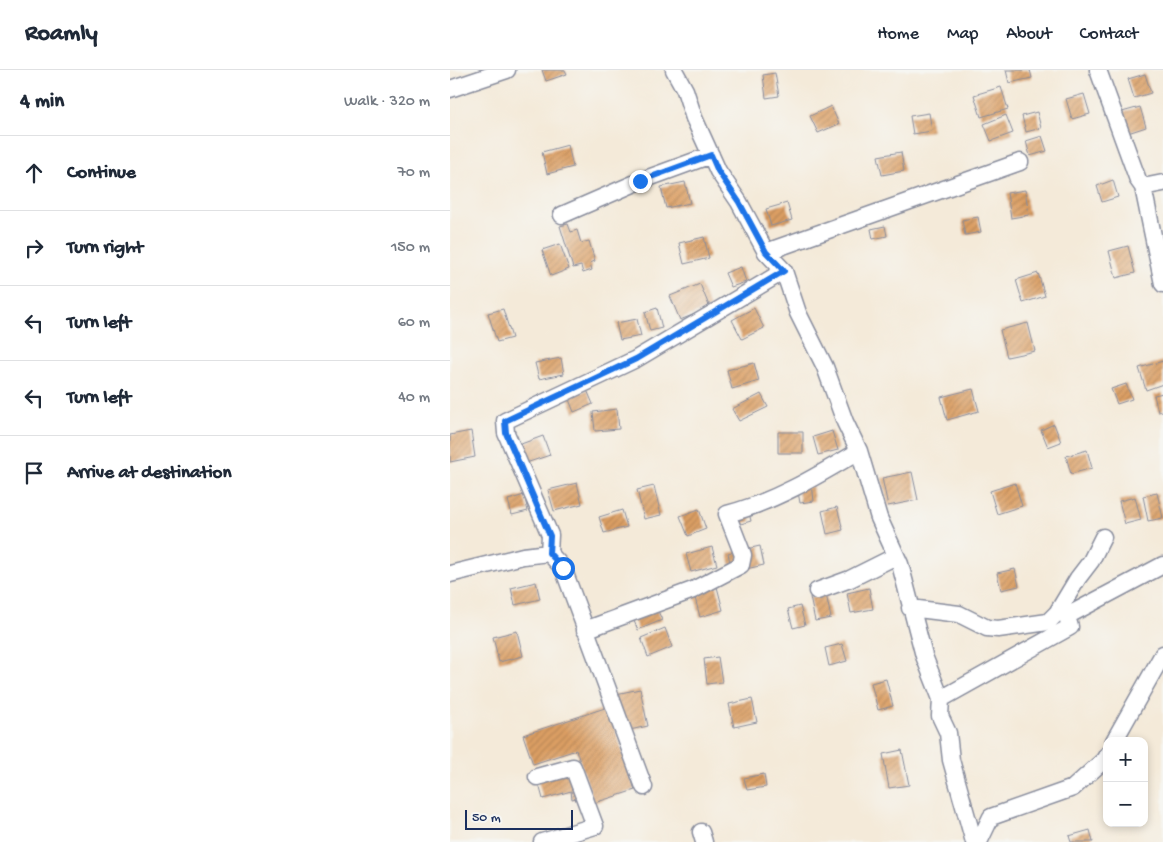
<!DOCTYPE html>
<html lang="en">
<head>
<meta charset="utf-8">
<style>
	:root { --surface:#fff; --page:#f2f2f3; --text:#1f2937; --muted:#747a83; --line:#e0e1e3 }
	body { margin:0; font-family:"Gochi Hand",sans-serif; background:var(--page); color:var(--text) }
	.controls { position:absolute; right:15px; bottom:15px; display:grid; overflow:hidden; border-radius:10px; box-shadow:0 2px 8px #0003 }
	.controls button { width:45px; height:45px; display:grid; place-items:center; padding:0; border:0; border-bottom:1px solid var(--line); background:var(--surface); color:var(--text); font:25px sans-serif }
	.scale { position:absolute; left:15px; bottom:12px; width:108px; box-sizing:border-box; padding-left:5px; border:2px solid #1b2f5e; border-top:0; font-size:14px; line-height:18px; white-space:nowrap; color:#1b2f5e; -webkit-text-stroke:4px #f6f6f2; paint-order:stroke }
	.stop { position:absolute; width:15px; height:15px; margin:-11px; border:4px solid #1a73e8; border-radius:50%; background:#fff }
	.stop.end { background:#1a73e8; border-color:#fff; box-shadow:0 1px 5px #0008 }
	.list { margin:0; padding:0; list-style:none }
	h2 { display:flex; justify-content:space-between; align-items:center; height:65px; margin:0; padding:0 20px; font-size:21px }
	h2 small { font-size:16px; font-weight:400; color:var(--muted) }
	.list li { display:grid; grid-template-columns:32px 1fr auto; gap:15px; align-items:center; box-sizing:border-box; height:75px; padding:0 20px; border-top:1px solid var(--line) }
	.list b { display:block; font-size:19px; white-space:nowrap }
	.list em { font-size:16px; font-style:normal; color:var(--muted) }
	.icon { flex:none; width:28px; height:28px; fill:none; stroke:currentColor; stroke-width:2; stroke-linecap:round; stroke-linejoin:round }
	.map { position:relative; flex:none; width:713px; height:772px; overflow:hidden }
	header { display:flex; align-items:center; gap:30px; box-sizing:border-box; height:70px; padding:0 25px; background:var(--surface); border-bottom:1px solid var(--line) }
	header strong { font-size:24px }
	nav { display:flex; gap:28px; margin-inline-start:auto; font-size:18px }
	main { display:flex }
	aside { flex:1; background:var(--surface) }
	.map>svg:first-child { display:block }
	.building { fill:url(#building-hatch) }
	.lines { fill:none; stroke-linecap:round; stroke-linejoin:round }
	.street-casing { stroke:#888c9c; stroke-width:19 }
	.street { stroke:#fff; stroke-width:16 }
	.route { stroke:#1a73e8; stroke-width:6 }
</style>
</head>
<body>
<header>
<strong>Roamly</strong>
<nav><a>Home</a><a>Map</a><a>About</a><a>Contact</a></nav>
</header>
<main>
<aside>
<h2>4 min<small>Walk · 320 m</small></h2>
<ul class="list">
<li><svg class="icon" aria-label="ahead" viewBox="0 0 24 24"><path d="M12 20V5M6 11l6-6 6 6"/></svg><div><b>Continue</b></div><em>70 m</em></li>
<li><svg class="icon" aria-label="right" viewBox="0 0 24 24"><path d="M7 20v-9h11M14 6l5 5-5 5"/></svg><div><b>Turn right</b></div><em>150 m</em></li>
<li><svg class="icon" aria-label="left" viewBox="0 0 24 24"><path d="M17 20v-9H6M10 6l-5 5 5 5"/></svg><div><b>Turn left</b></div><em>60 m</em></li>
<li><svg class="icon" aria-label="left" viewBox="0 0 24 24"><path d="M17 20v-9H6M10 6l-5 5 5 5"/></svg><div><b>Turn left</b></div><em>40 m</em></li>
<li><svg class="icon" aria-label="arrive" viewBox="0 0 24 24"><path d="M6 21V4h12l-3 4 3 4H6"/></svg><div><b>Arrive at destination</b></div></li>
</ul>
</aside>
<div class="map">
<svg width="713" height="772" viewBox="0 0 713 772">
	<defs>
		<pattern id="building-hatch" width="6" height="6" patternUnits="userSpaceOnUse" patternTransform="scale(1.25)"><rect width="6" height="6" fill="#dc9f63"/><path d="M-1 1l2-2M0 6l6-6M5 7l2-2" fill="none" stroke="#b28255"/></pattern>
	</defs>
	<rect width="100%" height="100%" fill="#f6f6f2"/>
	<filter id="ink" filterUnits="userSpaceOnUse"><feTurbulence type="fractalNoise" baseFrequency=".02" numOctaves="2"/><feDisplacementMap in="SourceGraphic" scale="10" xChannelSelector="R" yChannelSelector="G"/><feConvolveMatrix kernelMatrix="1 2 1 2 8 2 1 2 1" color-interpolation-filters="sRGB"/></filter>
	<filter id="wash" filterUnits="userSpaceOnUse"><feTurbulence type="fractalNoise" baseFrequency=".0096" numOctaves="4" result="noise"/><feDisplacementMap in="SourceGraphic" scale="20" xChannelSelector="R" yChannelSelector="G"/><feGaussianBlur stdDeviation="1.12" result="paint"/><feColorMatrix in="noise" values="0 0 0 0 0 0 0 0 0 0 0 0 0 0 0 0 0 1.4 0 .05"/><feComposite in="paint" operator="in"/></filter>
	<g filter="url(#wash)">
		<rect width="100%" height="100%" fill="#f4ead9"/>
		<g id="blocks">
			<path class="building" d="M92,0H115L117,4L96,11Z
				M556,0H580L582,8L559,13Z
				M325,3L329,26L316,28L313,5Z
				M695,4L701,23L684,28L678,9Z
				M551,17L558,39L531,47L524,25Z
				M634,24L640,44L622,49L616,29Z
				M381,36L389,54L368,63L360,46Z
				M690,37L696,57L678,63L672,42Z
				M587,42L591,58L576,62L572,46Z
				M479,43L482,61L463,64L460,46Z
				M556,45L563,63L541,71L534,54Z
				M592,66L597,81L580,86L576,71Z
				M118,75L123,97L97,104L92,82Z
				M451,82L454,101L432,105L428,86Z
				M663,110L668,127L652,132L647,116Z
				M235,112L240,133L216,138L211,117Z
				M575,120L579,145L561,148L557,123Z
				M337,133L342,150L321,156L316,139Z
				M528,147L531,162L515,165L512,150Z
				M118,154L121,162L127,160L131,173L139,171L145,191L140,193L142,200L133,203L131,196L123,198L110,156Z
				M435,156L437,166L423,169L421,159Z
				M254,167L259,188L234,194L229,173Z
				M110,174L119,199L101,206L92,180Z
				M678,176L685,203L666,208L659,181Z
				M291,197L296,212L281,217L275,203Z
				M588,203L595,226L573,233L566,210Z
				M250,214L260,238L230,250L220,226Z
				M207,238L212,258L200,261L195,242Z
				M304,238L314,258L292,269L282,250Z
				M53,239L62,268L47,272L38,243Z
				M187,249L191,266L170,270L166,253Z
				M578,253L585,281L557,287L550,260Z
				M111,288L114,304L89,309L85,293Z
				M713,291V314L696,320L689,298Z
				M304,293L309,311L282,319L277,300Z
				M676,314L682,329L667,334L661,319Z
				M523,319L529,341L497,350L491,327Z
				M137,320L143,334L124,342L118,327Z
				M713,323V341L708,342L704,325Z
				M311,324L318,337L289,351L282,339Z
				M167,339L169,359L145,361L143,342Z
				M604,354L611,372L598,377L591,360Z
				M21,361L25,387L0,392V365Z
				M382,361L388,380L368,385L363,367Z
				M328,362H353V383H328Z
				M93,366L100,385L76,393L71,374Z
				M637,380L642,398L621,404L616,386Z
				M462,402L468,430L438,436L432,408Z
				M127,413L132,434L104,441L98,420Z
				M565,413L572,436L547,444L540,421Z
				M362,414L364,431L350,433L347,416Z
				M204,416L211,445L194,449L187,420Z
				M707,423L713,448L698,451L693,426Z
				M74,425L78,441L62,445L58,430Z
				M685,427L691,450L675,454L669,431Z
				M387,437L393,460L377,464L372,441Z
				M298,438L301,451L280,457Z
				M249,439L256,459L238,466L230,446Z
				M172,440L177,457L154,463L149,447Z
				M310,476L314,495L282,502L278,483Z
				M262,477L267,495L241,502L236,484Z
				M565,499L569,516L551,520L547,503Z
				M86,512L90,529L65,535L61,518Z
				M266,513L273,540L250,547L243,520Z
				M419,518L423,539L401,543L397,523Z
				M376,524L381,548L365,551L360,527Z
				M203,530L212,550L188,560L179,540Z
				M350,536L355,555L343,558L338,539Z
				M215,558L222,577L198,587L191,568Z
				M67,561L73,586L49,592L43,567Z
				M392,574L397,591L379,596L375,578Z
				M268,587L272,612L257,614L254,589Z
				M436,609L443,636L428,640L421,613Z
				M190,619L198,656L175,661L161,625Z
				M302,629L307,652L284,657L279,634Z
				M158,637L185,720L144,733L126,680L83,694L73,665Z
				M452,680L459,715L439,718L433,684Z
				M123,697L131,727L122,729L121,721L93,729L87,707Z
				M314,704L316,717L297,720L294,708Z
				M640,760L643,772H621L619,766Z"/>
		</g>
	</g>
	<g filter="url(#ink)">
		<use href="#blocks" fill-opacity="0" stroke="#888c9c" stroke-width="1"/>
		<g class="lines">
			<defs>
				<path id="street" d="M224,0L235,20L244,48L268,101L289,132L316,182L334,201L348,243L375,297L395,352L409,381L429,448L450,494L474,586L491,629L490,646L498,663L501,690L524,772
					M648,0L688,110L693,117L713,214
					M0,19L57,0
					M693,117L713,113
					M112,145L190,111L261,85
					M316,182L570,92
					M99,483L100,465L56,363L55,351L186,289L334,201
					M0,504L73,486L99,483L113,498L194,717
					M367,521L400,509L446,486
					M460,538L509,544L537,558L548,559L598,552L607,543L628,508L641,491L653,467
					M135,560L243,520L291,495L293,485L277,444C324,432 367,406 409,381
					M491,629L620,557L617,546L713,495
					M664,671L713,584
					M87,707L123,697L145,756L92,772
					M251,762L254,772
					M529,772L541,747L623,718L654,690L657,685"/>
			</defs>
			<use href="#street" class="street-casing"/>
			<use href="#street" class="street"/>
		</g>
	</g>
	<g class="lines" filter="url(#ink)">
		<path class="route" d="M113,498L99,483L100,466L56,363L55,351L186,289L334,201L316,182L289,132L268,101L261,85L190,111"/>
	</g>
</svg>
<div class="controls">
<button>+</button>
<button>−</button>
</div>
<div class="scale">50 m</div>
<div class="stop" style="left:113px;top:498px"></div>
<div class="stop end" style="left:190px;top:111px"></div>
</div>
</main>
</body>
</html>
